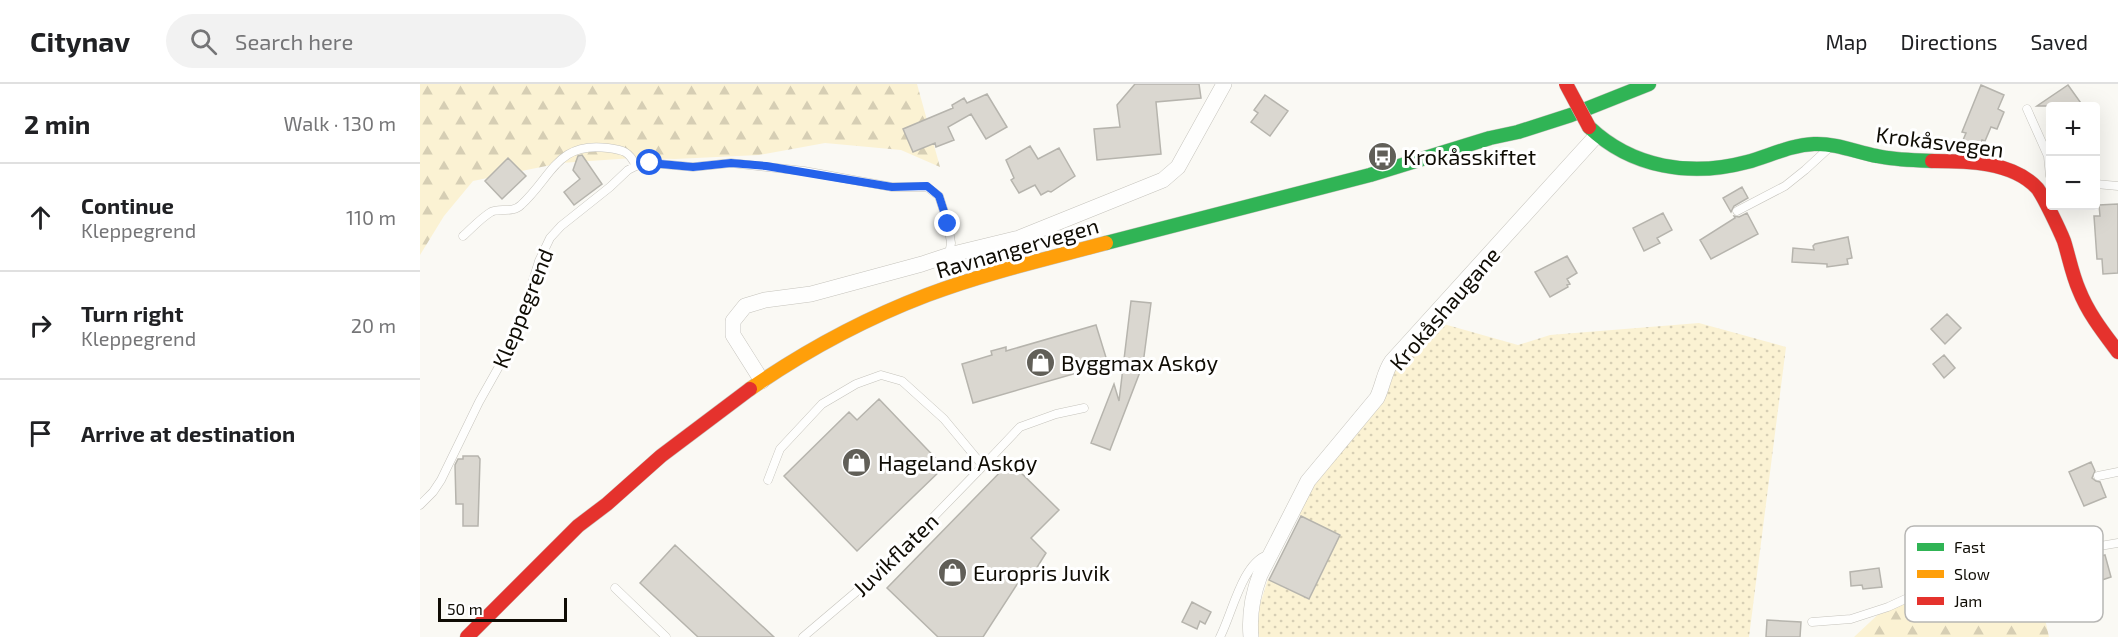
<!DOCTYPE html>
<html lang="en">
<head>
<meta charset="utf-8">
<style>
	:root { --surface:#fff; --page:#f2f2f2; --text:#202124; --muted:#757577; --line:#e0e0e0 }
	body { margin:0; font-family:"Exo 2",sans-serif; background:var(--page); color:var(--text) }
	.controls { position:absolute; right:18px; top:18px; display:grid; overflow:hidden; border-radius:6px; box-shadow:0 6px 24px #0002 }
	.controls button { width:54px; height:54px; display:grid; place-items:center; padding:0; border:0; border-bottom:2px solid var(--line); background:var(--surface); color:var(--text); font:30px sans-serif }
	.scale { position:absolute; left:18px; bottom:15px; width:129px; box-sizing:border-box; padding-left:6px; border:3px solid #0f0c04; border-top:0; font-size:16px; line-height:21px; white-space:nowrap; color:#0f0c04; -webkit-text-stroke:4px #fff; paint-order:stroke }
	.stop { position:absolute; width:18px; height:18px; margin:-14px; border:4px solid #2563eb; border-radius:50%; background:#fff }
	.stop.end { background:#2563eb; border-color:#fff; box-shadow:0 2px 6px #0008 }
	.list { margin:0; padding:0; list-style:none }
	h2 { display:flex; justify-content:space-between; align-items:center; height:78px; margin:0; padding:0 24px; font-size:26px }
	h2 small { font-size:20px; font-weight:400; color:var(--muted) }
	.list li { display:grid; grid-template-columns:39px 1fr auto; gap:18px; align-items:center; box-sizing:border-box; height:108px; padding:0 24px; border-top:2px solid var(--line) }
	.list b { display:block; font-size:22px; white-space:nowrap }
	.list p { margin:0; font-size:20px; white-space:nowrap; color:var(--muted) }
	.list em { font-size:20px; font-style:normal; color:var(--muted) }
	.icon { flex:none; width:33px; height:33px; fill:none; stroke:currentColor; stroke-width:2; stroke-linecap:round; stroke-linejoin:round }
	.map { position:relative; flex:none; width:1698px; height:553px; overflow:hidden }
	header { display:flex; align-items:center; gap:36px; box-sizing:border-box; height:84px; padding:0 30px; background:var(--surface); border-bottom:2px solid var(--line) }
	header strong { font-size:28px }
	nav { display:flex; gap:33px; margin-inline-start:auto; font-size:21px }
	.search { width:420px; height:54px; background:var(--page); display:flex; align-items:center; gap:15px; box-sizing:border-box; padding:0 21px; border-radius:33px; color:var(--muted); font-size:22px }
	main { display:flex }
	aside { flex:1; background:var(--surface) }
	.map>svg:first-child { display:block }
	.grass { fill:url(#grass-dots) }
	.forest { fill:url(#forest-firs) }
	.building { fill:#dad7d0; stroke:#b6b4ad; stroke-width:1.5 }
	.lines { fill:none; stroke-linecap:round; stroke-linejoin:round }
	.lane-casing { stroke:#c5c3bc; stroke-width:9 }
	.street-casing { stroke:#c5c3bc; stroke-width:16 }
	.fast-casing { stroke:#c5c3bc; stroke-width:15 }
	.slow-casing { stroke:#c5c3bc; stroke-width:15 }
	.jam-casing { stroke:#c5c3bc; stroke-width:15 }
	.lane { stroke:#fefefd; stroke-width:8 }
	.street { stroke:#fefefd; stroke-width:15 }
	.fast { stroke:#30b455; stroke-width:14 }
	.slow { stroke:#ff9f0a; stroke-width:14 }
	.jam { stroke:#e5322d; stroke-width:14 }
	.jam-bridge-casing { stroke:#c5c3bc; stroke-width:15; stroke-linecap:butt }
	.jam-bridge { stroke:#e5322d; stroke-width:14 }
	.route { stroke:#2563eb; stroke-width:8 }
	.labels { text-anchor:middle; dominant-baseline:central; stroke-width:6; stroke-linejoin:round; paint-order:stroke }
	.street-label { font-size:22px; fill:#0f0c04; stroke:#fff }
	.poi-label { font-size:22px; fill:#0f0c04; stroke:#fff; text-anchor:start }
	.key { fill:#fff; stroke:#b7b6b4; stroke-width:1.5 }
	.key-label { font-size:16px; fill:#0f0c04 }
</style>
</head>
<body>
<header>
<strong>Citynav</strong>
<div class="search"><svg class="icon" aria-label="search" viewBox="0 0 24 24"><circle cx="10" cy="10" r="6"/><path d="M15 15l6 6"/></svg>Search here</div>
<nav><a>Map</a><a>Directions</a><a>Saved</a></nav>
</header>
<main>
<aside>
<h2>2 min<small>Walk · 130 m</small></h2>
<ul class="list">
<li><svg class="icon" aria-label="ahead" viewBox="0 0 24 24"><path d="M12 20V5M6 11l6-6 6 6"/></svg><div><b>Continue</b><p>Kleppegrend</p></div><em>110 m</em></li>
<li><svg class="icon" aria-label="right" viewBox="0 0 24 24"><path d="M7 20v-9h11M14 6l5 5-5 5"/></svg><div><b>Turn right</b><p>Kleppegrend</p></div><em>20 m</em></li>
<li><svg class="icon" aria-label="arrive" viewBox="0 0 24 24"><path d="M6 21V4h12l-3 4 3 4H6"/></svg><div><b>Arrive at destination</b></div></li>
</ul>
</aside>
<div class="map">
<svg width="1698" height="553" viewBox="0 0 1698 553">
	<defs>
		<pattern id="grass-dots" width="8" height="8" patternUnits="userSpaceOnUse" patternTransform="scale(1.5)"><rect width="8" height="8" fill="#fbf2d3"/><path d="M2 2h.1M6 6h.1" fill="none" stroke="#d6ceb4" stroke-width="1.8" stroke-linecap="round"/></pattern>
		<pattern id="forest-firs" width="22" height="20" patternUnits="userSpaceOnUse" patternTransform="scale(1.5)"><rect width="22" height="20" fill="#fbf2d3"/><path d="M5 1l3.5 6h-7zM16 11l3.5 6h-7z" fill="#d6ceb4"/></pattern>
	</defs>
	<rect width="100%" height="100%" fill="#faf9f4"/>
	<path class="grass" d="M1013,237L1098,261L1130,251L1279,239L1366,263L1329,553H837L836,533L848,495L889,514L919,451L879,431L904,379L975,281Z"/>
	<path class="forest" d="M0,0H497L520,83L481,66L405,59L339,71L255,75L213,74L141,79L53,97L24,132L0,171Z
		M1613,481L1629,553H1434L1466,523L1585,485Z"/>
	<path class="building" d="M715,0H779L781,14L736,18L741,70L677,76L674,45L700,43L697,21Z
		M1561,1L1584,11L1578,25L1584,28L1577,45L1571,43L1565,57L1562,56L1557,67L1546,65L1540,63L1546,49L1542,48Z
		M1648,1L1663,22H1617Z
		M567,10L587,43L566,55L551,30L528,43L534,56L516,63L515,59L493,68L483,45L533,24L532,21L544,14L547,19Z
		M845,11L868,27L850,52L831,38L838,29L834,26Z
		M610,62L618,75L639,64L655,92L631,108L628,107L621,111L615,101L599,109L591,96L594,94L586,76Z
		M162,71L182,100L154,121L144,108L160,95L153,86L158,72Z
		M88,74L106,92L82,115L65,97Z
		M1322,103L1328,114L1314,122L1311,128L1303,114Z
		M1698,120V189L1683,190L1682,175H1677L1674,132H1680L1679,121Z
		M1243,129L1252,146L1237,154L1240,159L1224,167L1213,144Z
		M1327,129L1338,150L1291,175L1280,156L1315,134L1314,132L1319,133Z
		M1428,153L1432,174L1427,175L1428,180L1407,183V180L1372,178L1373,164L1394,166L1393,162L1395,160Z
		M1147,172L1157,189L1147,195L1150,200L1147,201L1148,203L1130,213L1115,188Z
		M711,217L731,219L723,280L690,366L671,359L694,300L699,317Z
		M1527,230L1541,244L1525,260L1511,245Z
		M676,241L688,280L553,319L542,280L572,271L571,267L586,263V267Z
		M1524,271L1535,284L1524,294L1513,280Z
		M459,315L524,383L437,467L364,392L429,328L437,336Z
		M43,372H58L60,375L58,442H43V420H36L35,381L38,375H43Z
		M590,378L639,426L611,454L626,469L611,493L605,488L563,553H518L467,504Z
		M1671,378L1675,387L1672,394L1676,397L1680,398L1686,413L1664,422L1649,388Z
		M881,432L920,451L889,515L849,496Z
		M255,461L354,553H278L220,499Z
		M1685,471L1691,493L1676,498L1669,475Z
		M1459,484L1462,503L1443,505L1442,501L1431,502L1430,488Z
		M772,518L791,528L785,540L780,537L777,545L762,538Z
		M1347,536L1381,538L1380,553H1346Z"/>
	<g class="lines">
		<defs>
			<path id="lane" d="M1607,25L1628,72L1630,92
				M1676,100L1698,102
				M1317,127L1365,102L1385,86L1409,64
				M43,152C51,145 61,134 71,128C80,123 92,130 101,121C132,93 137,57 188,64C203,66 209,67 216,82
				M563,382L600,343L636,330L664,324
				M1678,392L1698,388
				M348,396L360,365L402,320L436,300L461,291L482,297L524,335L563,382L462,486L383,553
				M0,421L13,408L21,396L59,318L95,254L119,177L130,154L141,142L190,103L208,86L216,82L230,79L273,83L311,79L384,87L472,103H507L519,112L528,140L531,159L529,171L531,180
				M195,504L246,553
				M1392,538L1431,535L1468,523L1505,506L1591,477L1698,459
				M800,553C812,530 822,480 847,471"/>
			<path id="street" d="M342,297L313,251V237L325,222L345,216L391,210L502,180L529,171L599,154L743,96L758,83L804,0
				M831,553C829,531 832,512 840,491L888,397L957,314C963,302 964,288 972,277L1177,51"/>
			<path id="fast" d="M1169,43C1212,84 1271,93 1327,78C1349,72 1371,61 1394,60C1416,59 1436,68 1457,72C1475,76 1493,76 1512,77
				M686,159L950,91L1070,54L1098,48L1151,31L1229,0"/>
			<path id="slow" d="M330,305C385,267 444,235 507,211C565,189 626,175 686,159"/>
			<path id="jam" d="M1512,77C1545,77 1592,77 1617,104C1623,111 1640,147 1644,157C1649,173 1652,190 1659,206C1668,229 1683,248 1698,268
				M47,553L158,442L187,420L241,372L330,305"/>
		</defs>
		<use href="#lane" class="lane-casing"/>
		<use href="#street" class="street-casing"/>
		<use href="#fast" class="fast-casing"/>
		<use href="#slow" class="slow-casing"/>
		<use href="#jam" class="jam-casing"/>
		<use href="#lane" class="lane"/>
		<use href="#street" class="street"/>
		<use href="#fast" class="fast"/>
		<use href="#slow" class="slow"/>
		<use href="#jam" class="jam"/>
		<defs>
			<path id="jam-bridge" d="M1146,0L1169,43"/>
		</defs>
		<use href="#jam-bridge" class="jam-bridge-casing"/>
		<use href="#jam-bridge" class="jam-bridge"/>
	</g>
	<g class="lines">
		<path class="route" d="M230,79L273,83L311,79L346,82L472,103L507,102L519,112L528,140"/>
	</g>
	<defs>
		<symbol id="bus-disc" viewBox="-11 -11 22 22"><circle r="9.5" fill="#615f58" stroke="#fff"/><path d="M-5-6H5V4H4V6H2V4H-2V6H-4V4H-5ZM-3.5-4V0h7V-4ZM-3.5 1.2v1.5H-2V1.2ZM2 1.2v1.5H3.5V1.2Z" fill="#fff"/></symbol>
		<symbol id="shop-disc" viewBox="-11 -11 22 22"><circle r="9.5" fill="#615f58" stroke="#fff"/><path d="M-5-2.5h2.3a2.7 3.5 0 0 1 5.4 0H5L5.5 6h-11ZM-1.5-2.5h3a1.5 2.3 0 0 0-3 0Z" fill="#fff"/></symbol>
	</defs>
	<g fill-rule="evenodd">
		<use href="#bus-disc" x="946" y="56" width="33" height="33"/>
		<use href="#shop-disc" x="604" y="262" width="33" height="33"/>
		<use href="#shop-disc" x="420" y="362" width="33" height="33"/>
		<use href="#shop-disc" x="516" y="472" width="33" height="33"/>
	</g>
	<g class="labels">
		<g class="street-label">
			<text transform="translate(1520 57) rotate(7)">Krokåsvegen</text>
			<text transform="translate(597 163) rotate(-16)">Ravnangervegen</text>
			<text transform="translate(102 224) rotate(-68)">Kleppegrend</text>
			<text transform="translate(1024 224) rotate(-49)">Krokåshaugane</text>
			<text transform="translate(475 470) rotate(-44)">Juvikflaten</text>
		</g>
		<g class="poi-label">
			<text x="983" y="72">Krokåsskiftet</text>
			<text x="641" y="278">Byggmax Askøy</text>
			<text x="458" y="378">Hageland Askøy</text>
			<text x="553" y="488">Europris Juvik</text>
		</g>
	</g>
	<rect x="1485" y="442" width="198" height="96" rx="9" class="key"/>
	<rect x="1497" y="459" width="27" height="8" fill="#30b455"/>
	<rect x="1497" y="486" width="27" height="8" fill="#ff9f0a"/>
	<rect x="1497" y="513" width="27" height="8" fill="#e5322d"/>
	<g class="key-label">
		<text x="1534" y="469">Fast</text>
		<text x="1534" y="496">Slow</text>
		<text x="1534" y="523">Jam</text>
	</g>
</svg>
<div class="controls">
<button>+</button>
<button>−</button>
</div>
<div class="scale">50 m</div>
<div class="stop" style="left:230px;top:79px"></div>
<div class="stop end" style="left:528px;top:140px"></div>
</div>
</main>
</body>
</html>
